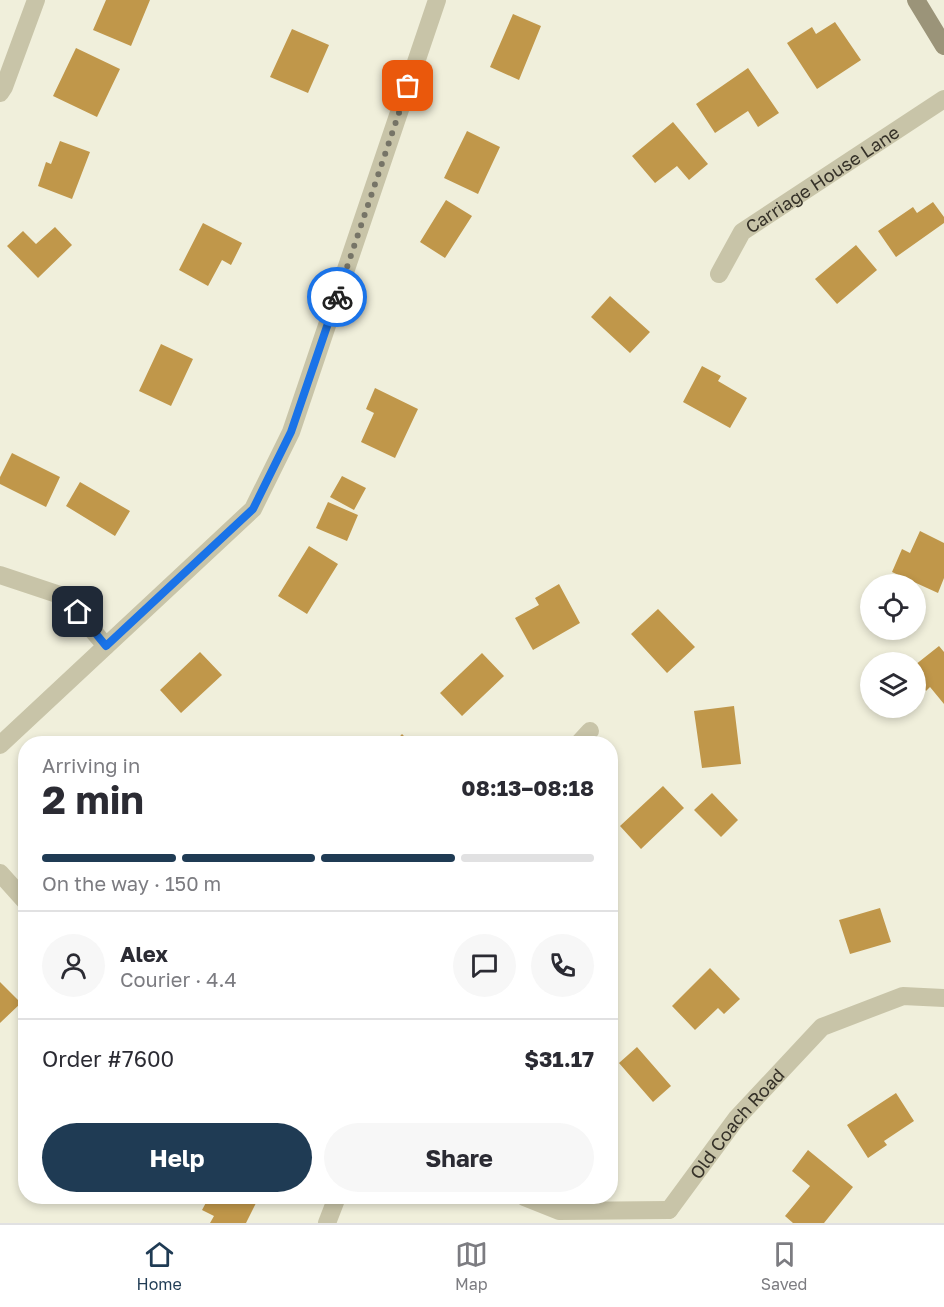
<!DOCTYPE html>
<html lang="en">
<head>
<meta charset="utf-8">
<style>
	:root { --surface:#fff; --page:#f7f7f7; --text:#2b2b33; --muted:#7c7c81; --line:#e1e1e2; --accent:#1f3b54 }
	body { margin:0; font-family:"Golos Text",sans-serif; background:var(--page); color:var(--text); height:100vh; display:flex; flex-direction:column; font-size:22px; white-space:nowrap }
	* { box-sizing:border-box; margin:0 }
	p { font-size:20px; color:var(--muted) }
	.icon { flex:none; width:33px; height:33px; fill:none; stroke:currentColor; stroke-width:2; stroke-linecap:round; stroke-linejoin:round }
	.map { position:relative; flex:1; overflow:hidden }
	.sheet { position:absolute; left:18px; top:736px; width:600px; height:468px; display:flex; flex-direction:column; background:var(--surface); border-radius:24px; box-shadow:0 3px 9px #0003 }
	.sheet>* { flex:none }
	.controls { position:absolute; left:860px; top:574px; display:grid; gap:12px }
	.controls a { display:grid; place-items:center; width:66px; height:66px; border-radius:50%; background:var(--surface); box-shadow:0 3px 9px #0003; font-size:30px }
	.pin { position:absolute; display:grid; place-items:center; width:51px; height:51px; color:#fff; margin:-26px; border-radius:12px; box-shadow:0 3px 9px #0006 }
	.courier { position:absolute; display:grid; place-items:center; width:60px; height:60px; margin:-30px; border:4px solid #1a73e8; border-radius:50%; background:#fff; color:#222; box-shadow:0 2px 8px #0007 }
	.head em { font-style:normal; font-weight:700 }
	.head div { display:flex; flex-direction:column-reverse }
	.head { display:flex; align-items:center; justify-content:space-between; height:102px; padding:0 24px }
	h1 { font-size:39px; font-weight:700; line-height:45px }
	.bar { display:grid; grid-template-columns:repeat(4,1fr); gap:9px 6px; align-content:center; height:72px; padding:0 24px }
	.bar i { height:8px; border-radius:4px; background:var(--line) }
	.bar .current { background:var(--accent) }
	.bar p { grid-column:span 4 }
	.line { display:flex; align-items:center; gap:15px; padding:0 24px; border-top:2px solid var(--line) }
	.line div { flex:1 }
	.round { display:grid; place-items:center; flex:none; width:63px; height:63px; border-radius:32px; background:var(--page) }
	.button { display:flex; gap:12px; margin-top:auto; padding:12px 24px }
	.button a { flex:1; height:69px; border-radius:36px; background:var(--accent); color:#fff; font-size:24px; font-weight:700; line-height:69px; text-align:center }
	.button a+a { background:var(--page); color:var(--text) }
	.menu { display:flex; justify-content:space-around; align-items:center; height:84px; border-top:2px solid var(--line); background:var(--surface); font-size:16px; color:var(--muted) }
	.menu a { display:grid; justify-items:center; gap:3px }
	.menu .current { color:var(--accent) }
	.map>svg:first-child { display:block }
</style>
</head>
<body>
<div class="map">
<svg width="944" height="1223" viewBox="0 0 944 1223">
	<rect width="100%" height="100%" fill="#f0efdb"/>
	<path fill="#c0974a" d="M106,0H150L131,46L93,30Z
		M513,14L541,26L519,80L490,67Z
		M835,22L861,60L817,89L787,43L812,27L816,34Z
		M292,29L329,45L308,93L270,77Z
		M76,48L120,69L97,117L53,96Z
		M748,68L779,113L758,127L748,111L715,133L696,104Z
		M673,122L708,164L689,180L677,166L655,183L632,156Z
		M467,131L500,147L478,194L444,178Z
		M60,141L90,152L72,199L38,186L46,162L51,164Z
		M446,200L472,216L445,258L420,242Z
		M933,202L944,217V223L896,257L878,231L913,207L917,213Z
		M203,223L242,243L231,265L222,260L208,286L179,270Z
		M55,227L72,245L38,278L7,246L23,231L36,244Z
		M856,245L877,270L837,304L815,279Z
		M610,296L650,332L630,353L591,317Z
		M161,344L193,359L171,406L139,391Z
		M702,366L721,376L718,381L747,398L730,428L683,402Z
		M375,388L418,409L395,458L361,442L374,413L366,409Z
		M12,453L60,477L46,507L0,484V477Z
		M342,476L366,488L354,510L330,497Z
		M80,482L130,511L115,536L66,506Z
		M328,502L358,515L347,541L316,528Z
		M920,531L944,543V578L938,593L892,572L902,549L910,553Z
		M309,546L338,564L307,614L278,596Z
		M559,584L580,623L533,650L515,618L539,605L535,598Z
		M658,609L695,647L667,673L631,634Z
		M939,646L944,652V704L930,687L926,691L915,677V665Z
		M200,652L222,675L181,713L160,690Z
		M482,653L504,676L462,716L440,693Z
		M734,706L741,764L702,768L694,711Z
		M402,734L412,744H393Z
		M663,786L684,808L641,849L620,826Z
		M712,793L738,820L721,837L694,810Z
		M880,908L891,942L850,954L839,920Z
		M710,968L740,999L724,1014L718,1008L695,1030L672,1006Z
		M0,982L21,1003L0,1023Z
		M637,1047L671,1086L653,1102L619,1063Z
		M896,1093L914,1121L884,1141L887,1145L868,1158L847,1125Z
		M808,1150L853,1187L824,1223H793L785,1216L810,1186L792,1171Z
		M209,1197L222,1198L259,1197L246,1223H210L214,1216L202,1210Z"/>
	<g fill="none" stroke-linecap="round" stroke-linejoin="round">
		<g stroke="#c8c4a8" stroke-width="18">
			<path d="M0,93L4,87L36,0"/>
			<path id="s1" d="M719,274L742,232L944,99"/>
			<path d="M0,575L63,596L106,646"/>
			<path d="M578,744L590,731"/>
			<path d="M0,745L253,509L291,432L437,0"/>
			<path d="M0,873L26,902"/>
			<path d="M524,1197L559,1211L669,1210"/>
			<path id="s2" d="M669,1210L736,1119L822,1027L903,996L944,998"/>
			<path d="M327,1223L337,1197"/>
		</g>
		<path stroke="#9b9479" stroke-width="18" d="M916,0L944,46"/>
	</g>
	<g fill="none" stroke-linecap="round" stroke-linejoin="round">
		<path stroke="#767467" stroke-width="6" stroke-dasharray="0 10.8" d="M337,297L408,86"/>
		<path stroke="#1a73e8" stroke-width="8" d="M78,612L106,646L253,509L291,432L337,297"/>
	</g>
	<g text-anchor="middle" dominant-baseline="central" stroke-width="6" stroke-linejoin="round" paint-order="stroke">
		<g font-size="18" fill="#353128" stroke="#f8f8e7">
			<text stroke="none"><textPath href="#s1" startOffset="144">Carriage House Lane</textPath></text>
			<text stroke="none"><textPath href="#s2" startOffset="110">Old Coach Road</textPath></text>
		</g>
	</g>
</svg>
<div class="controls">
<a><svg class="icon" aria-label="locate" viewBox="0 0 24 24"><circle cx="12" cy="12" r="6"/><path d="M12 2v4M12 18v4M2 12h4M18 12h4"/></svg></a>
<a><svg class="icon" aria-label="layers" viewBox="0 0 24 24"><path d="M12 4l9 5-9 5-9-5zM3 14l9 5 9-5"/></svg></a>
</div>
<div class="pin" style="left:408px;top:86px;background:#ea580c"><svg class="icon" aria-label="bag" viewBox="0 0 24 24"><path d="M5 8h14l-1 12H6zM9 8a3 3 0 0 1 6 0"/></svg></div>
<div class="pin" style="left:78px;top:612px;background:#1f2937"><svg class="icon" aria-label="home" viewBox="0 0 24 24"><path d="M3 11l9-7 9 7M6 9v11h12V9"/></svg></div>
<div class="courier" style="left:337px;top:297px"><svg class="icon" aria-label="bike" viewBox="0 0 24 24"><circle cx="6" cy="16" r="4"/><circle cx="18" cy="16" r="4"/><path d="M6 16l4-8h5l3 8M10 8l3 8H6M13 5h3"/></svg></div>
<section class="sheet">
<div class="head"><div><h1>2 min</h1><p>Arriving in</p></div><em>08:13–08:18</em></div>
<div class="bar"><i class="current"></i><i class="current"></i><i class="current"></i><i></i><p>On the way · 150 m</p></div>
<div class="line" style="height:108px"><a class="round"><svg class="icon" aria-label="person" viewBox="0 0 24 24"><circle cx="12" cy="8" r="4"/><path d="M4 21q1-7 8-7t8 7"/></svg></a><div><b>Alex</b><p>Courier · 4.4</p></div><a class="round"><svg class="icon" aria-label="chat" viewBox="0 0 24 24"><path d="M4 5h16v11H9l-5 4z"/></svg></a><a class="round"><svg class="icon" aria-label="phone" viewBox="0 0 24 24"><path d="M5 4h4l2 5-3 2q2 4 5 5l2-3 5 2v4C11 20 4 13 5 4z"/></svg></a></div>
<div class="line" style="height:78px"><div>Order #7600</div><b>$31.17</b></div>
<div class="button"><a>Help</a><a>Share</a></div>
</section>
</div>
<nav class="menu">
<a class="current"><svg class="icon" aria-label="home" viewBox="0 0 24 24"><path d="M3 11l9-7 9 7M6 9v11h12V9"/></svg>Home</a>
<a><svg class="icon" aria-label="map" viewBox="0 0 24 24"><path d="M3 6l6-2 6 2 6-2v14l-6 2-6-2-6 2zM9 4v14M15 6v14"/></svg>Map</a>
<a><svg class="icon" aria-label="saved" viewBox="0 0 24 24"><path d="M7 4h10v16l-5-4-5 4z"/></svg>Saved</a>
</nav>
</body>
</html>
